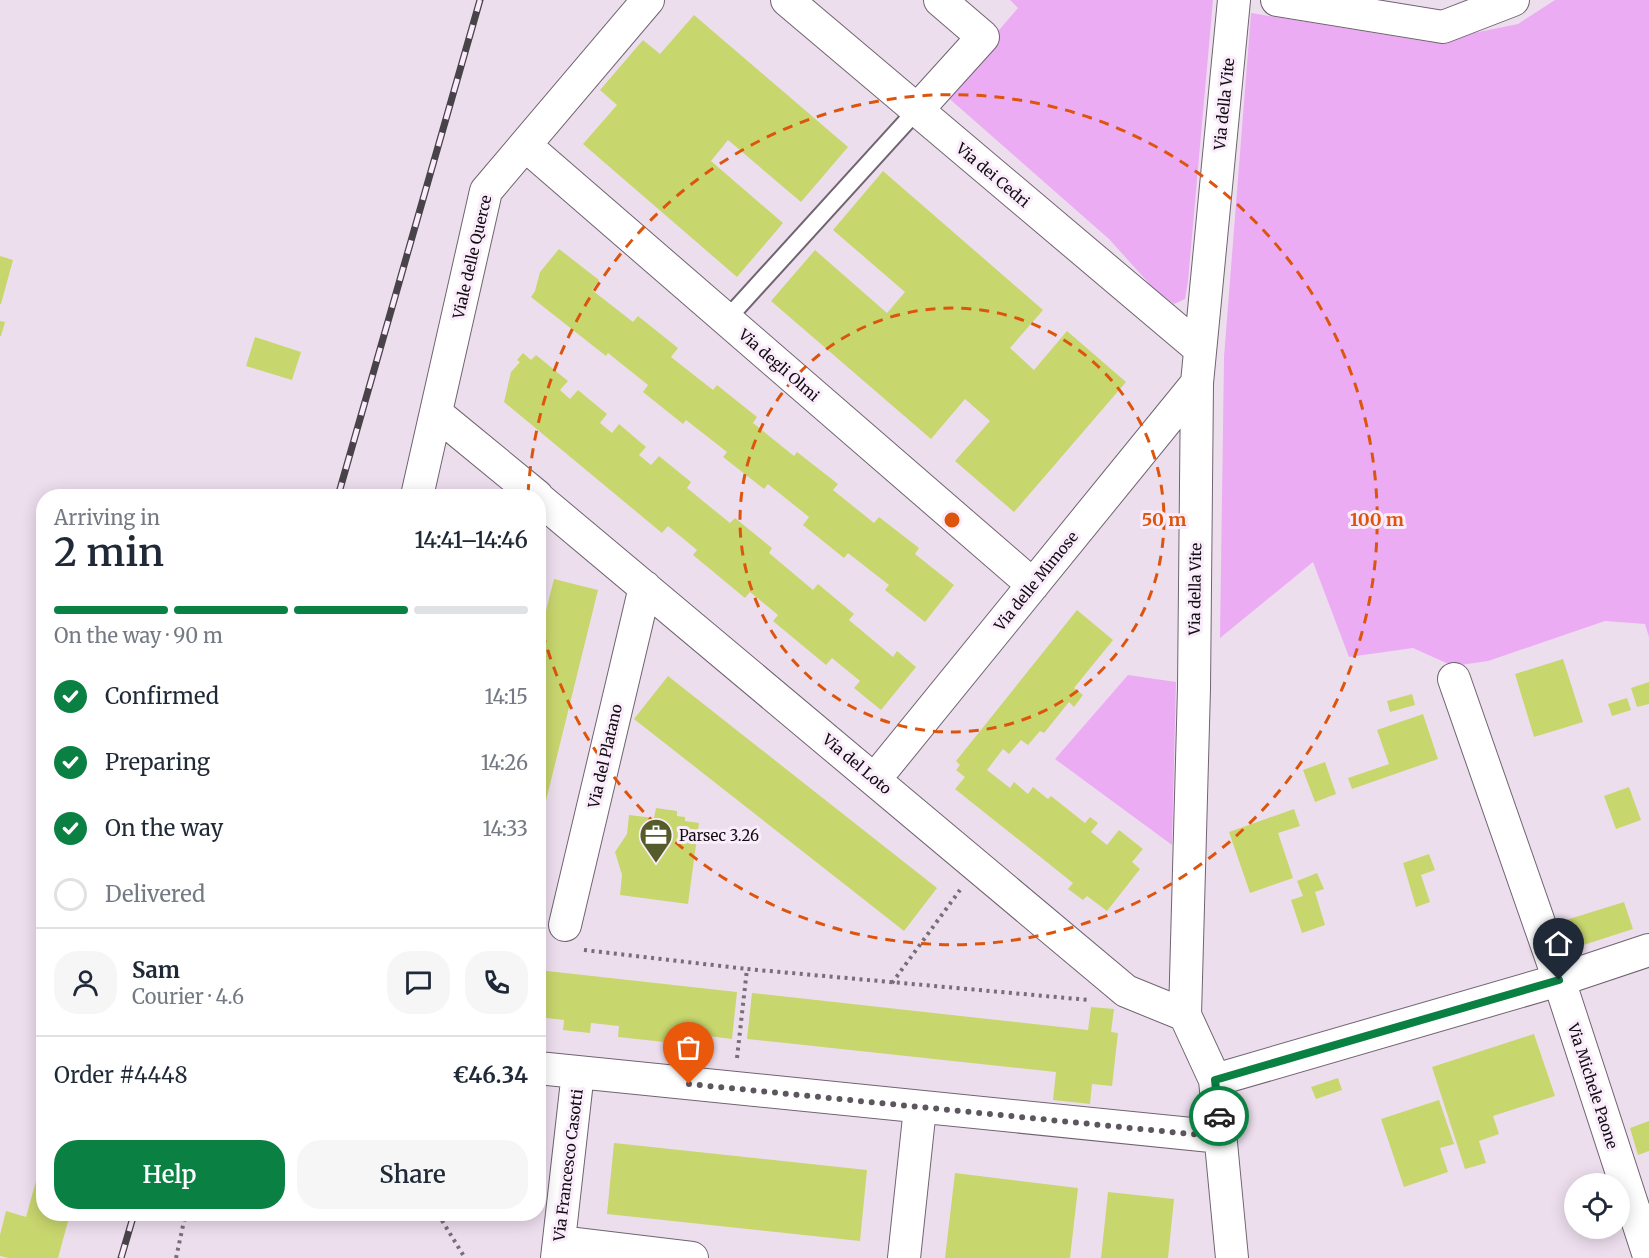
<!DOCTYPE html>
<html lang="en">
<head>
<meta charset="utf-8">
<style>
	:root { --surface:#fff; --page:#f6f6f7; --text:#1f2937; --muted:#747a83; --line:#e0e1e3; --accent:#0b8043 }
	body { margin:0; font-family:Merriweather,serif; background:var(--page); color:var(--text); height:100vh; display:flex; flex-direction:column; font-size:22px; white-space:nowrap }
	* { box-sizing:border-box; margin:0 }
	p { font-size:20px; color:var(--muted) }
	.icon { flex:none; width:33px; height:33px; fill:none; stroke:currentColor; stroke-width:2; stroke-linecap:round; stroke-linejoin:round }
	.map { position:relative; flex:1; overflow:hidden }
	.drawer { position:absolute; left:36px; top:489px; width:510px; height:732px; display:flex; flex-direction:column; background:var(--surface); border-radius:24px; box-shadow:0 3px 15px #0003 }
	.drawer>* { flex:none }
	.buttons { position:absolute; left:1564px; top:1173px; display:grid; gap:12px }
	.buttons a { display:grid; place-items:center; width:66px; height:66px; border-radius:50%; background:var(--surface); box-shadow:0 3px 15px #0003; font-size:30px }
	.pin { position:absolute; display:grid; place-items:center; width:51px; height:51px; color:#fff; margin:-62px -26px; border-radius:50% 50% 50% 0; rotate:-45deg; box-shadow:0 0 6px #0007 }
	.pin .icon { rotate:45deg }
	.courier { position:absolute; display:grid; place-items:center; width:60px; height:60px; margin:-30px; border:4px solid #0b8043; border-radius:50%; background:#fff; color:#222; box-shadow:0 2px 8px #0007 }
	.head em { font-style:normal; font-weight:600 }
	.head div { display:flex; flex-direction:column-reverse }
	.head { display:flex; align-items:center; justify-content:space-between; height:102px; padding:0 18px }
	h1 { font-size:39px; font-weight:600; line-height:45px }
	.bar { display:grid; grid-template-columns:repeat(4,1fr); gap:9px 6px; align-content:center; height:72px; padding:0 18px }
	.bar i { height:8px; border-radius:4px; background:var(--line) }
	.bar .current { background:var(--accent) }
	.bar p { grid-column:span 4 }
	.line { display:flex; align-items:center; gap:15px; padding:0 18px; border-top:2px solid var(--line) }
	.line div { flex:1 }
	.round { display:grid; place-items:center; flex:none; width:63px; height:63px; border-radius:24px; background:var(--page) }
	ol { padding:0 18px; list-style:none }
	li { display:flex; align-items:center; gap:18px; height:66px }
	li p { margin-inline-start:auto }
	li .icon { padding:6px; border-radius:50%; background:var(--accent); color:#fff; stroke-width:4 }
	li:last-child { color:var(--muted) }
	li i { width:33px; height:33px; border:3px solid var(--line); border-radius:50% }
	.action { display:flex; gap:12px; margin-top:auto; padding:12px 18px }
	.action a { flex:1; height:69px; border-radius:24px; background:var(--accent); color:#fff; font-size:24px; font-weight:600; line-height:69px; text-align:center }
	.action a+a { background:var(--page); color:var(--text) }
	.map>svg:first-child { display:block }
</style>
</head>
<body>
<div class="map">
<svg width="1649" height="1258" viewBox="0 0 1649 1258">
	<rect width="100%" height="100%" fill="#eddeee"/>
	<path fill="#ecacf4" d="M1010,0H1213L1188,281L1185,299L1174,304L1155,290L1109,239L944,94L1018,8Z
		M1555,0H1649V637L1645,624L1605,621L1488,661L1453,666L1413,648L1349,657L1313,562L1220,638L1224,357L1251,13L1429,42L1518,24Z
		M1128,675L1176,682L1172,845L1055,759Z"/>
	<path fill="#c8d66e" d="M694,15L848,147L801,202L728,140L711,161L783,223L737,277L583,144L617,105L600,90L643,40L660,54Z
		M883,171L1043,310L1010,348L1034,370L1067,331L1126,382L1014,512L955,461L990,421L965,399L931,439L771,301L815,250L887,313L905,292L833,230Z
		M559,249L599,280L592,290L633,322L638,316L678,348L671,357L713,390L717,385L757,417L753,423L794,456L797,452L838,484L833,490L874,523L879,517L919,548L915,554L954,585L925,622L885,590L889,585L848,553L844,558L803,525L809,517L768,484L764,489L723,457L727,452L686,420L683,424L643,392L648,385L608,353L606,356L531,297L535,291L540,272Z
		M0,256L13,260L1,304H0Z
		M0,321L5,322L1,336H0Z
		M255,337L301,352L292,380L246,366Z
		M523,353L531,360L536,355L568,381L560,390L570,399L578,390L607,414L600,423L612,433L619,424L646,447L639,455L651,465L659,456L691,482L687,488L730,523L735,518L772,548L769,553L813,590L818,584L854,614L849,620L893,657L897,651L916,667L881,710L854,688L860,681L832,658L826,665L773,621L778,615L750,592L745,598L693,555L697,550L668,526L662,533L504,402L511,372L520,362L517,360Z
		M554,579L598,590L539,829L538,642Z
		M1077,610L1113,640L1074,688L1083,695L1074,707L1069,702L1044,733L1040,731L1028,745L1021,740L1009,754L1003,749L987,770L1010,788L1014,782L1028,794L1033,787L1048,799L1051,796L1085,823L1090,817L1098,823L1091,832L1107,845L1119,830L1143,849L1132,862L1140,869L1107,911L1087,896L1083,900L1068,889L1073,883L955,789L965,777L956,770L960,765L956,761Z
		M1563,659L1583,722L1534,737L1515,674Z
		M668,676L937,888L904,931L634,719Z
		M1649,682V704L1637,707L1631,688Z
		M1412,694L1415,705L1390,712L1387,701Z
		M1627,698L1631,710L1612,716L1608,704Z
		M1423,714L1438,759L1352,789L1348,778L1389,764L1377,730Z
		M1325,762L1336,794L1315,802L1303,770Z
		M1629,787L1641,820L1616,829L1604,796Z
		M656,808L677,811V816L685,817V821L699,823L688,904L620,895L622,875L615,852L627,834L629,815L654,818Z
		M1294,809L1300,826L1278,833L1293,878L1250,893L1229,832Z
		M1429,854L1435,870L1421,875L1430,902L1416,907L1403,863Z
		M1317,873L1324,889L1315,892L1325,925L1302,933L1291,900L1303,896L1297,881Z
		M1624,902L1633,929L1574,948L1566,920Z
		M538,970L737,992L732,1039L676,1032L674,1043L618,1037L619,1026L591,1023L590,1033L563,1030L564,1020L538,1017Z
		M752,993L1088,1030L1091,1007L1114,1009L1111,1032L1118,1033L1112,1086L1092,1084L1090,1104L1053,1100L1056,1072L747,1039Z
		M1534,1034L1555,1096L1493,1116L1499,1134L1479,1141L1486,1163L1465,1169L1432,1067Z
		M1338,1078L1342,1090L1316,1099L1311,1087Z
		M1439,1100L1454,1144L1440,1148L1448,1172L1404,1187L1381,1119Z
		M1649,1121V1151L1638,1155L1630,1128Z
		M614,1143L867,1170L860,1241L607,1214Z
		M41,1163L44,1164V1214H70L58,1258H9L0,1256V1235L6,1211L26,1217Z
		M955,1173L1078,1188L1070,1258H945Z
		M1108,1192L1174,1199L1168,1258H1101Z"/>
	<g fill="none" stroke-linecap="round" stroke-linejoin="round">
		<g stroke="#706471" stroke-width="20">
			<path id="service" d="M726,320L917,110"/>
		</g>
		<g stroke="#706471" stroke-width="34">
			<path id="minor" d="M787,0L1200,349
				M1277,0L1443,27L1513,0
				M917,110L983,37L940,0
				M525,145L1033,585
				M436,413L537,496
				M417,496L486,191L648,0
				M538,498L1126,991L1185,1015
				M1454,679L1559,980L1649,1256
				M875,779L1197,383
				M565,925L645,587
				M538,1068L1221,1137
				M1215,1080L1559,980L1649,950
				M559,1242L692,1258
				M557,1258L578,1072
				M904,1258L920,1108
				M1232,1258L1215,1080L1185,1015L1194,688L1197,383L1234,0"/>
		</g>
		<path stroke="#776e78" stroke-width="4" stroke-dasharray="3 4.5" stroke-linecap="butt" d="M584,950L747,969
			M892,983L960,890
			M737,1058L747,969L1089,1000
			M438,1214L465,1258
			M176,1258L184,1221L188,1214"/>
		<use href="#service" stroke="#fff" stroke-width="16"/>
		<use href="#minor" stroke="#fff" stroke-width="32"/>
		<g stroke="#484249" stroke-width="7">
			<path id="rail" d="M338,496L480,0
				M121,1258L134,1214"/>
		</g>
		<use href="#rail" stroke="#faecfb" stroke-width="4.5" stroke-dasharray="14" stroke-linecap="butt"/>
	</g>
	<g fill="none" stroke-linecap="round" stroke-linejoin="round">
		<path stroke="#5d565e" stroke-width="6" stroke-dasharray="0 10.8" d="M689,1084L1221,1137L1219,1116"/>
		<path stroke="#0b8043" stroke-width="8" d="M1219,1116L1215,1080L1559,980"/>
	</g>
	<g fill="none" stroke="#dd550c" stroke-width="3" stroke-dasharray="10 8">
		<circle cx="952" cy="520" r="212"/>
		<path d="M528 494A425 425 0 1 1 539 619"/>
	</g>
	<defs>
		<g id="office-pin" transform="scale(1.725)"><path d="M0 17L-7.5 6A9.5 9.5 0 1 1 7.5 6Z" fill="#555b29" stroke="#faecfb"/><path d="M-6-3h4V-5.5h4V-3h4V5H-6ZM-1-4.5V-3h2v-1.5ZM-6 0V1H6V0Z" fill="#fff"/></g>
	</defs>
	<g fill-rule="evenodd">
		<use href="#office-pin" x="656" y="835"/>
	</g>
	<g text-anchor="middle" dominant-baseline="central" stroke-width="6" stroke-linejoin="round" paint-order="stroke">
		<g font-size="15" fill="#100c11" stroke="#faecfb">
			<text transform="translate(1224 104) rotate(-84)">Via della Vite</text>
			<text transform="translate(993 175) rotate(40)">Via dei Cedri</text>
			<text transform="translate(472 257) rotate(-77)">Viale delle Querce</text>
			<text transform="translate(779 365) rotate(41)">Via degli Olmi</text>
			<text transform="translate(1036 581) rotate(-51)">Via delle Mimose</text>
			<text transform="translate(1195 589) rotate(-89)">Via della Vite</text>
			<text transform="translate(605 756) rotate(-77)">Via del Platano</text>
			<text transform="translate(857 764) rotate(40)">Via del Loto</text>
			<text transform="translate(1593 1086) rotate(72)">Via Michele Paone</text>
			<text transform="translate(568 1165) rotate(-83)">Via Francesco Casotti</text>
		</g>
		<g font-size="15" fill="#100c11" stroke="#faecfb" text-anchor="start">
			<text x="679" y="835">Parsec 3.26</text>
		</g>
	</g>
	<circle cx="952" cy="520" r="9" fill="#dd550c" stroke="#faecfb" stroke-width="3"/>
	<g font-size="18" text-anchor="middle" font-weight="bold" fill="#dd550c" stroke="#faecfb" stroke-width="6" stroke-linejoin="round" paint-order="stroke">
		<text x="1164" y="526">50 m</text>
		<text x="1377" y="526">100 m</text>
	</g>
</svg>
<div class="buttons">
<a><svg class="icon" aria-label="locate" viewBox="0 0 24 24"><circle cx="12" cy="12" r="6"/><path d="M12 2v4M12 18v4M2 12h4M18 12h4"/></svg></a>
</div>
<div class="pin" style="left:689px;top:1084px;background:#ea580c"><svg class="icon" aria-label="bag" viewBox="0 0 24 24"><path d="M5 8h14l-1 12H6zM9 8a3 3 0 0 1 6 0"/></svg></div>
<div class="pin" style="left:1559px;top:980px;background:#1f2937"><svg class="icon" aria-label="home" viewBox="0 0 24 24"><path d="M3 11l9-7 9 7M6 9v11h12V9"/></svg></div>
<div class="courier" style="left:1219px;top:1116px"><svg class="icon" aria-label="car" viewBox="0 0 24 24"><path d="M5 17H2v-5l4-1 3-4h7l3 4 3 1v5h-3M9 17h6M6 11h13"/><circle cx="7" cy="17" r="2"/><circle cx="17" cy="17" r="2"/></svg></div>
<section class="drawer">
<div class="head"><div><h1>2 min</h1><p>Arriving in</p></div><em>14:41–14:46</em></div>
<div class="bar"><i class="current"></i><i class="current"></i><i class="current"></i><i></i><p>On the way · 90 m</p></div>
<ol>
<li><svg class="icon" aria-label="check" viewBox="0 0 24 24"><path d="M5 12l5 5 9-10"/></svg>Confirmed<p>14:15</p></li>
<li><svg class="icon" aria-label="check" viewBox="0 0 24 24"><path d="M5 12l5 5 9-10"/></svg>Preparing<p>14:26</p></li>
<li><svg class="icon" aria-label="check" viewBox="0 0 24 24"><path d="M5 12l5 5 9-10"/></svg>On the way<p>14:33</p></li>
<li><i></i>Delivered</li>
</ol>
<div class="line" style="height:108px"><a class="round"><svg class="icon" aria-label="person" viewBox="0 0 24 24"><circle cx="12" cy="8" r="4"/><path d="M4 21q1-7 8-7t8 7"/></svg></a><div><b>Sam</b><p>Courier · 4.6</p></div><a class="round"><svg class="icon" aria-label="chat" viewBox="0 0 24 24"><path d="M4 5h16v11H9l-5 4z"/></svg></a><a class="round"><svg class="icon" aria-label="phone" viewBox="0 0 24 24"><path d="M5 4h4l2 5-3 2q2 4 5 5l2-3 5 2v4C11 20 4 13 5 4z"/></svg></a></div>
<div class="line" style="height:78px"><div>Order #4448</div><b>€46.34</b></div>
<div class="action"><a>Help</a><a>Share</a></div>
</section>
</div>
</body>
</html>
